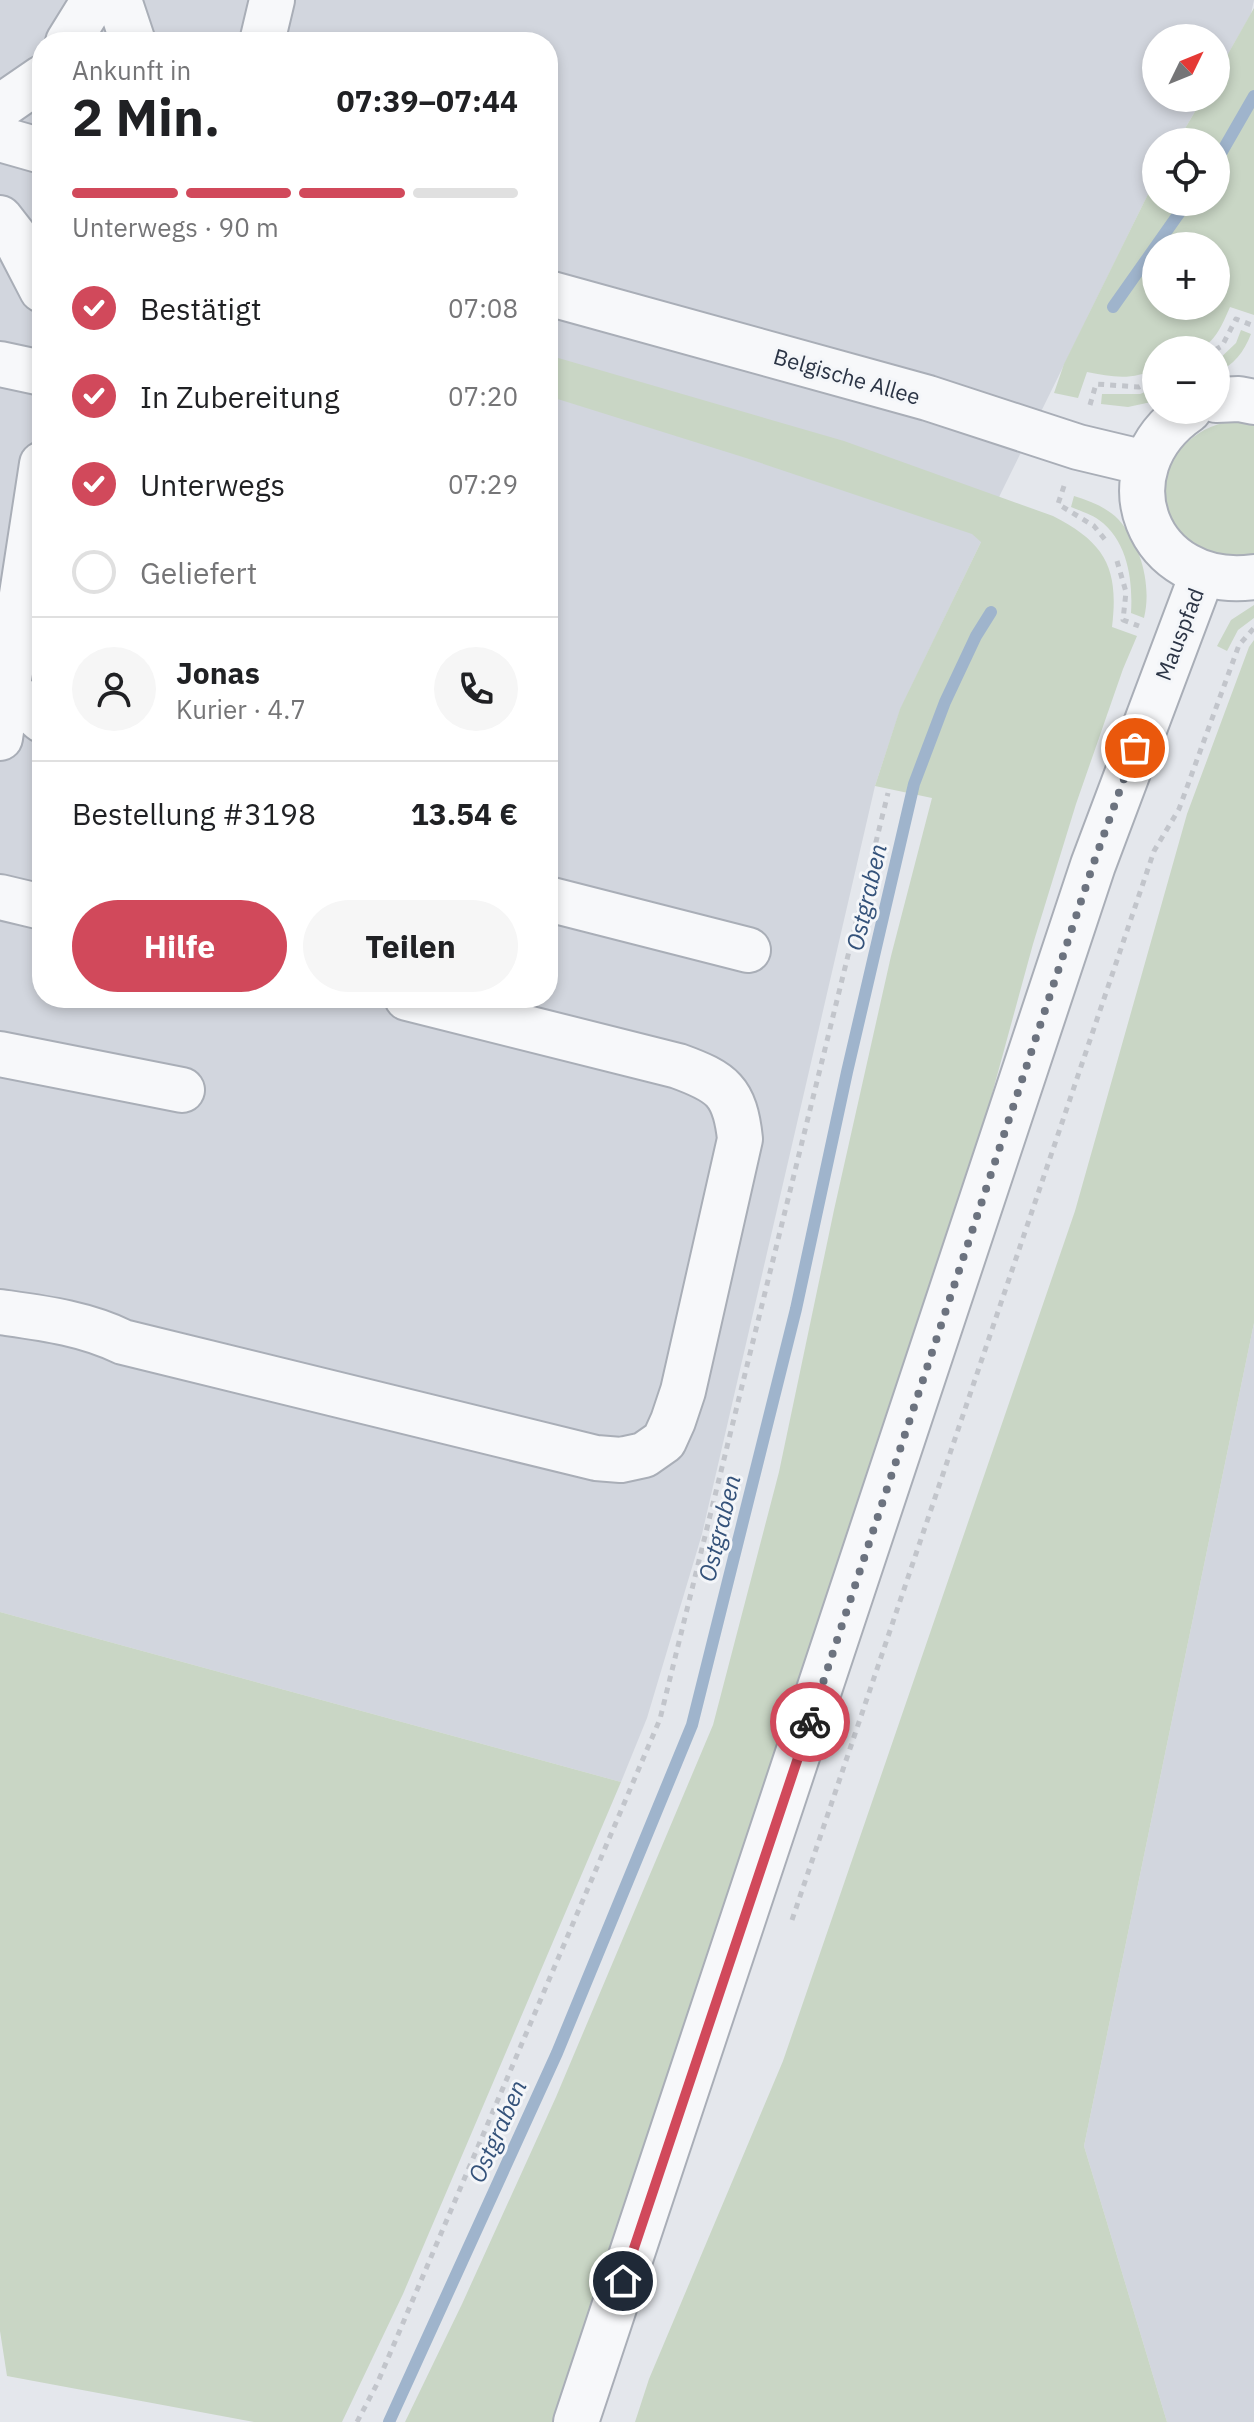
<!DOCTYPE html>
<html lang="de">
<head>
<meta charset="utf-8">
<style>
	:root { --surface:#fff; --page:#f6f6f6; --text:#202124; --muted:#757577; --line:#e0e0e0; --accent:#d1495b }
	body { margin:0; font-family:"IBM Plex Sans",sans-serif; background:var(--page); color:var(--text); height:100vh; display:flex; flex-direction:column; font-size:30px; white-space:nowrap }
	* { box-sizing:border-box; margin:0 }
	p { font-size:26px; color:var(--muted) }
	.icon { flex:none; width:44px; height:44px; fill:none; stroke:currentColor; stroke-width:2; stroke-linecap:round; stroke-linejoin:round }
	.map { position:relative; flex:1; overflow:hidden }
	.side { position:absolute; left:32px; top:32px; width:526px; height:976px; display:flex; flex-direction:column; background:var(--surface); border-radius:32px; box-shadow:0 4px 12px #0003 }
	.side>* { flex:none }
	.needle { width:52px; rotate:47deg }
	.buttons { position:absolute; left:1142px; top:24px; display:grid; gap:16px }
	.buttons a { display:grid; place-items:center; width:88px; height:88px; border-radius:50%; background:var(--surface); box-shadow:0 4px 12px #0003; font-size:40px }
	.pin { position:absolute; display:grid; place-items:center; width:68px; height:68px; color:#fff; margin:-34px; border:4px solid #fff; border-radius:50%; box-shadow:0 2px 8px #0007 }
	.courier { position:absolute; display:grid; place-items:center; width:80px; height:80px; margin:-40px; border:6px solid #d1495b; border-radius:50%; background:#fff; color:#222; box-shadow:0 2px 10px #0007 }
	.overview em { font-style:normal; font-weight:800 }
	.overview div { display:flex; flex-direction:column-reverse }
	.overview { display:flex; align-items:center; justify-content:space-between; height:136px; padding:0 40px }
	h1 { font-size:52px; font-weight:800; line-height:60px }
	.bar { display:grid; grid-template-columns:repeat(4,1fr); gap:12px 8px; align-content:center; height:96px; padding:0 40px }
	.bar i { height:10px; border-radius:6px; background:var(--line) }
	.bar .selected { background:var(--accent) }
	.bar p { grid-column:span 4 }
	.line { display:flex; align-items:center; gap:20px; padding:0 40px; border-top:2px solid var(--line) }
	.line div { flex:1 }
	.round { display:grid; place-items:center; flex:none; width:84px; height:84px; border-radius:42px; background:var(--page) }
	ol { padding:0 40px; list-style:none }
	li { display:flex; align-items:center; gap:24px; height:88px }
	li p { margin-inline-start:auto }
	li .icon { padding:8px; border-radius:50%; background:var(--accent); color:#fff; stroke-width:4 }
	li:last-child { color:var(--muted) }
	li i { width:44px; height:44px; border:4px solid var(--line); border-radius:50% }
	.primary-button { display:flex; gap:16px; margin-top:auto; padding:16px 40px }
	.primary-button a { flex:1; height:92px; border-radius:48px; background:var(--accent); color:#fff; font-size:32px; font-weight:800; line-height:92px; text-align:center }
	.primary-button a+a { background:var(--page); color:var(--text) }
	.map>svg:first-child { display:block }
</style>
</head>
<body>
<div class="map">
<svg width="1254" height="2422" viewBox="0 0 1254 2422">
	<rect width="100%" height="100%" fill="#e4e7ec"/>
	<path fill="#d2d6de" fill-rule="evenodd" d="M0,0H1254L1251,14L1216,75V38H1156V98H1203L1177,142H1156V178L1000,495L981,542L900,710L875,786L702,1534L647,1718L621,1782L0,1612ZM42,42H548V998H42Z
		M1254,1323V2422H1167L1084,2146Z"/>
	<path fill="#c9d6c5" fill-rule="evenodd" d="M1254,8V315L1230,307C1210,354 1204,350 1156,350V368C1133,381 1112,377 1087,372L1078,398L1054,393L1064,364L1156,178V202H1216V142H1177L1203,98H1216V75ZM1156,246H1216V306H1156Z
		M1241,330L1251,334C1244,352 1234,365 1216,373V362L1236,343Z
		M548,355L844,441L1053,516C1106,543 1119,569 1112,627L1137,636L1123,669L1076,804L1033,944L968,1182L777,1747L554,2422H405L462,2304L556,2097L713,1725L779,1472L834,1210L891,956L932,798L875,786L900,709L981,542L972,534L746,458L548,396Z
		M1156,388V401L1128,407L1101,404L1102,394H1140Z
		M1232,421L1254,425V557C1240,556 1218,559 1205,553C1200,551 1195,546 1190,542C1137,503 1170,430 1232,421Z
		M1074,496C1090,501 1106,507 1118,519C1141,544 1152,586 1144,618L1131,613C1133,581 1128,541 1099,520C1091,514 1080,511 1071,507Z
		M1254,605V618L1238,630L1227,651L1217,646L1231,620Z
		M1254,640V1323L1084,2146L1167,2422H635L649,2379L783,2061L1075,1211L1187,814L1249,647Z
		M0,1612L621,1782L403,2294L342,2422H254L7,2376L0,2331Z"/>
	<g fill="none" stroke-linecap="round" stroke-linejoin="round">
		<path stroke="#9fb4cc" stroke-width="12" d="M1216,162L1254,96
			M1156,246L1187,202
			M1113,307L1156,246
			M389,2422L557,2053L692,1725L796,1309L847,1072L914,784L945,702L976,636L991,612"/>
		<g stroke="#a9aeb7" stroke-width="48">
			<path id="minor" d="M119,0L133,42
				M68,42L94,0
				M262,42L272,0
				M0,107L42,78
				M0,139L42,151
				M0,218L14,236L42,290
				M548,293L928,398L1078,447L1145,463
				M0,364L42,373
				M1216,400L1239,399L1254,402
				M1189,410C1100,471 1147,591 1254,577
				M7,689L42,720
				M0,738L42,464
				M0,897L42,907
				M548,899L748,950
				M0,1054L182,1090
				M0,1312C42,1318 84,1323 123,1342L596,1458L621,1460L644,1455L664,1441L673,1421L683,1391L740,1139C735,1091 722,1082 678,1066L407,998
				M576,2422L1093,865L1202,575"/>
		</g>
		<path stroke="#c2c5cb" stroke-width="5" stroke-dasharray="6 6" stroke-linecap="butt" d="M1215,350L1222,346L1236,319L1254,326
			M1090,405L1096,384L1139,387L1155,379
			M1064,486L1058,504L1094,526L1107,542
			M1117,561L1126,592L1123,620L1139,626
			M792,1920L1154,851L1179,809L1239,645L1254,628
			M357,2422L377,2384L660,1719L888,793"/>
		<use href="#minor" stroke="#f7f8fa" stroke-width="44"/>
	</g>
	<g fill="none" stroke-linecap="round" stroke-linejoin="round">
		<path stroke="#6c737f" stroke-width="8" stroke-dasharray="0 14.4" d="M810,1722L1093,865L1135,748"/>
		<path stroke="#d1495b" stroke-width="10" d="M623,2281L810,1722"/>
	</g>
	<g text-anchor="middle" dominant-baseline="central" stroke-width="6" stroke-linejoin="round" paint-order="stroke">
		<g font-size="22" fill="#2b3445" stroke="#f4f6f9">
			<text transform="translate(847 376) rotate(16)">Belgische Allee</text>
			<text transform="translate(1179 634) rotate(-69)">Mauspfad</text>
		</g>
		<g font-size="24" font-style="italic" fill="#34527a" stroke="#f4f6f9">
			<text transform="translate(866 897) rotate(-77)">Ostgraben</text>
			<text transform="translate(719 1528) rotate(-76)">Ostgraben</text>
			<text transform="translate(497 2131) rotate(-66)">Ostgraben</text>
		</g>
	</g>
</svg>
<div class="buttons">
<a><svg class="needle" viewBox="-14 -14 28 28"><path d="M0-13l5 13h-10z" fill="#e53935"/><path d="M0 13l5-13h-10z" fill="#757577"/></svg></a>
<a><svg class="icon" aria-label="locate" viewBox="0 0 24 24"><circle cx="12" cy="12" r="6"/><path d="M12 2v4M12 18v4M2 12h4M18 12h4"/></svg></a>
<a>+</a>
<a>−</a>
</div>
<div class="pin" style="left:1135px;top:748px;background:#ea580c"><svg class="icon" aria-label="bag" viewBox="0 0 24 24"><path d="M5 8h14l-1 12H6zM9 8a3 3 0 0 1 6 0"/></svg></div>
<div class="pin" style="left:623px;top:2281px;background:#1f2937"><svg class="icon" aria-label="home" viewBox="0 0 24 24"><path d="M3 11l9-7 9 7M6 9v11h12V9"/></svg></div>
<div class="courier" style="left:810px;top:1722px"><svg class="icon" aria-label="bike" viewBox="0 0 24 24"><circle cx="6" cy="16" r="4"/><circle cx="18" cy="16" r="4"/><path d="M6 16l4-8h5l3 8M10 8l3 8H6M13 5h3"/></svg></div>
<section class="side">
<div class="overview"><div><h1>2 Min.</h1><p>Ankunft in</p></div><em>07:39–07:44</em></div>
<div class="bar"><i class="selected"></i><i class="selected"></i><i class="selected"></i><i></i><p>Unterwegs · 90 m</p></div>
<ol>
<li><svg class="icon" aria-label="check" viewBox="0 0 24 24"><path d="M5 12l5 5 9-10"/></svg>Bestätigt<p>07:08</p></li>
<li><svg class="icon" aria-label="check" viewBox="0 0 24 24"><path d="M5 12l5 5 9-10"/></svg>In Zubereitung<p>07:20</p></li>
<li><svg class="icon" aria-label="check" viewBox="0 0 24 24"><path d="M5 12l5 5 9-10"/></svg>Unterwegs<p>07:29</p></li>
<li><i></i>Geliefert</li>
</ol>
<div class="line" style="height:144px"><a class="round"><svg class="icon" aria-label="person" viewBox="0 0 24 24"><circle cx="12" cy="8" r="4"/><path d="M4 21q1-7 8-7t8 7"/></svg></a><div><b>Jonas</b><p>Kurier · 4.7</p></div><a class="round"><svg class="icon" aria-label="phone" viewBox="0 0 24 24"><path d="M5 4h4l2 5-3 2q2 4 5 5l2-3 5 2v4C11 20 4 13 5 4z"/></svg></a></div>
<div class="line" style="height:104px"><div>Bestellung #3198</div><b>13.54 €</b></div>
<div class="primary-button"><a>Hilfe</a><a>Teilen</a></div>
</section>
</div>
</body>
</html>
